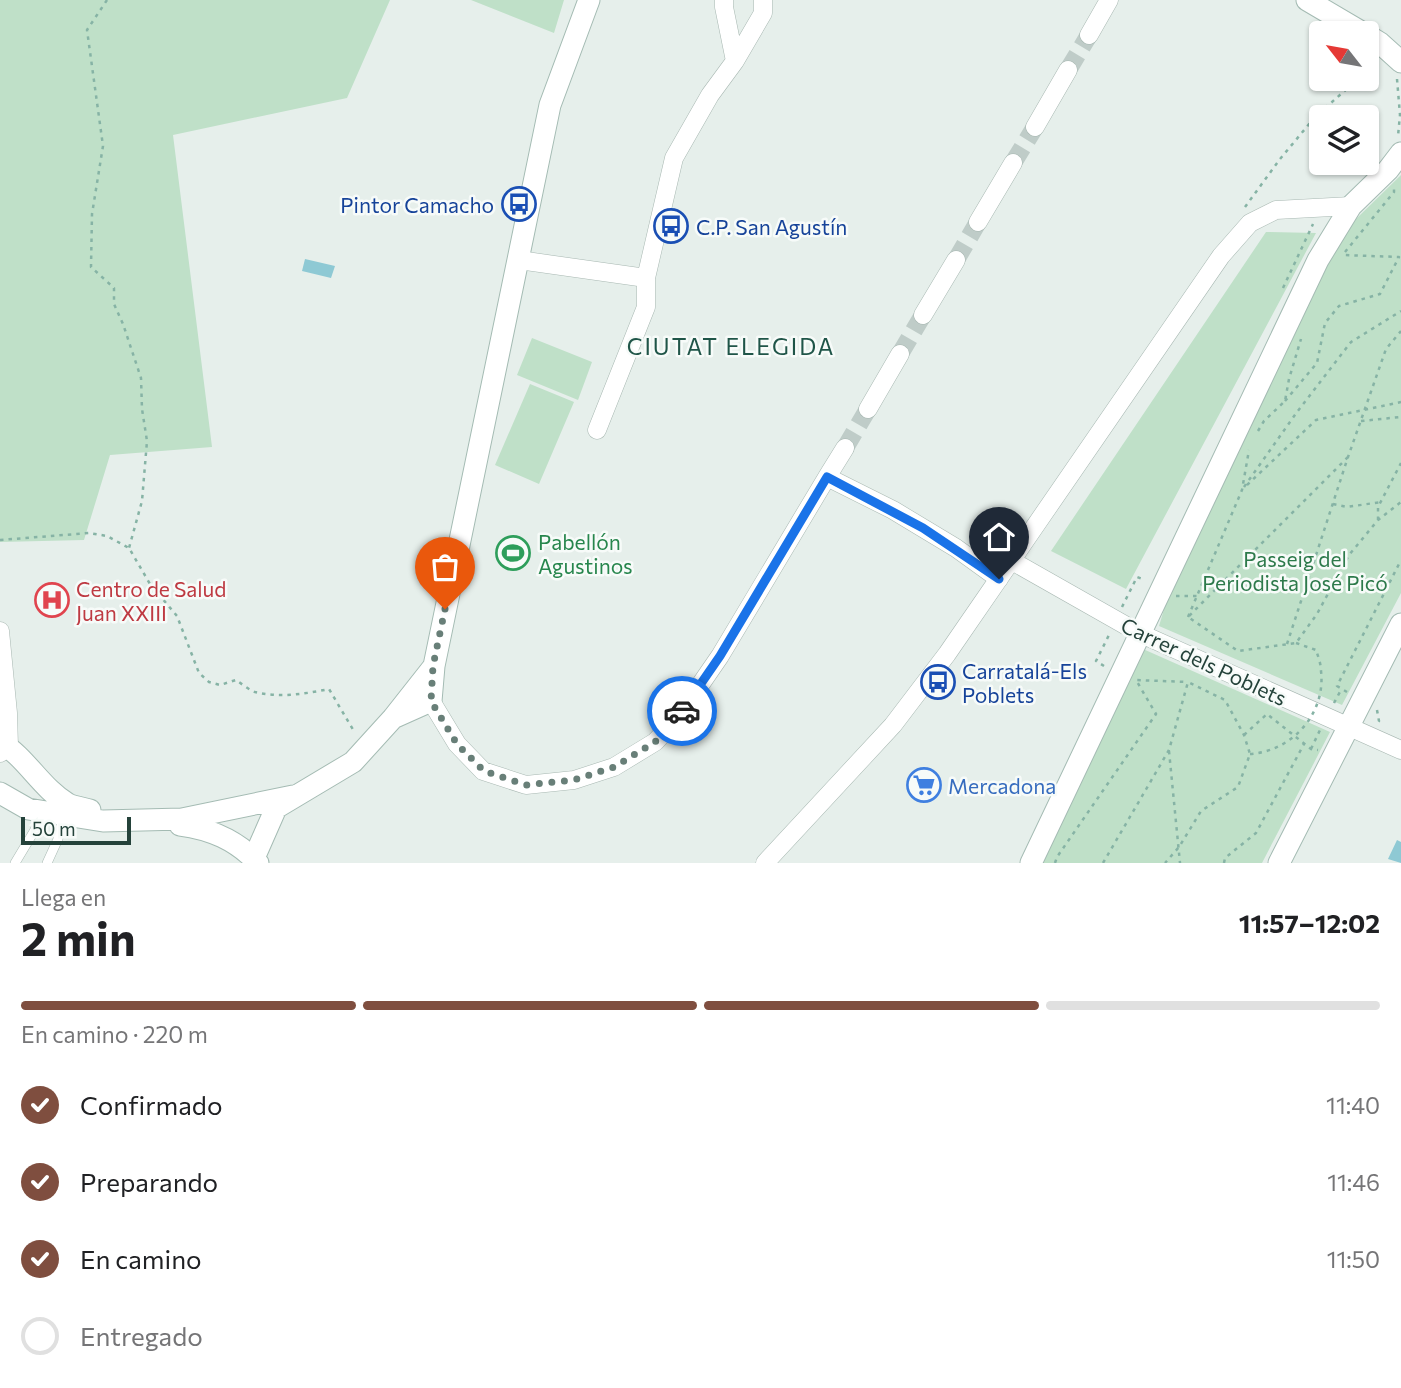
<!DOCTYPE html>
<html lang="es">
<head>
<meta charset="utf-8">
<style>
	:root { --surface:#fff; --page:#f2f2f2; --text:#202124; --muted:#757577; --line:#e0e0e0; --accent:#7f4e3f }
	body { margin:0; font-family:Commissioner,sans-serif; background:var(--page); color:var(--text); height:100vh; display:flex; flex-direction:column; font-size:26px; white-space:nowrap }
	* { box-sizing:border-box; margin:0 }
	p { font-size:23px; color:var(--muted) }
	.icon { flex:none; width:38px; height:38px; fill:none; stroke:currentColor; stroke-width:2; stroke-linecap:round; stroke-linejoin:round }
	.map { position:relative; height:863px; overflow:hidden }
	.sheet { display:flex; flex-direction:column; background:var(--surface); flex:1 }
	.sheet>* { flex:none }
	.needle { width:46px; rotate:301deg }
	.fabs { position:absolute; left:1309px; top:21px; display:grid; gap:14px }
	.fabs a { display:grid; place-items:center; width:70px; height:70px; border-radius:7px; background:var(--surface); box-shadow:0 2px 5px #0004; font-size:35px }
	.scale { position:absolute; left:21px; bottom:18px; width:110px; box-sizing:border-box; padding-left:7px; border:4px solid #24423a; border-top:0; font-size:19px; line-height:24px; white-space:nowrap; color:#24423a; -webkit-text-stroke:5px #f7fbf9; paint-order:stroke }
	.pin { position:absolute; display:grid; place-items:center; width:60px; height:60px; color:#fff; margin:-72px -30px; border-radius:50% 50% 50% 0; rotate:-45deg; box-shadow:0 0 7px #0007 }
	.pin .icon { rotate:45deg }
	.courier { position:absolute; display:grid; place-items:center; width:70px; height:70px; margin:-35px; border:5px solid #1a73e8; border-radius:50%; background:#fff; color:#222; box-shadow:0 2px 9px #0007 }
	.headline em { font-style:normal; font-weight:700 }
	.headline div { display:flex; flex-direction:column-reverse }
	.headline { display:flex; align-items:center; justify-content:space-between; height:119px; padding:0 21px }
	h1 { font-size:46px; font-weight:700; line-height:52px }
	.bar { display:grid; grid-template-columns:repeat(4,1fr); gap:10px 7px; align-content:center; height:84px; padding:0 21px }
	.bar i { height:9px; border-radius:5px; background:var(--line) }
	.bar .active { background:var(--accent) }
	.bar p { grid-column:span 4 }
	ol { padding:0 21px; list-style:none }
	li { display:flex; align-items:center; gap:21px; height:77px }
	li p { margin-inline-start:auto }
	li .icon { padding:7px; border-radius:50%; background:var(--accent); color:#fff; stroke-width:4 }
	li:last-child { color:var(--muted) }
	li i { width:38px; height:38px; border:4px solid var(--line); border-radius:50% }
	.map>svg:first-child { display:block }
</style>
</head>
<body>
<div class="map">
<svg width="1401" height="863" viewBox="0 0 1401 863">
	<rect width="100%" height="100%" fill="#e6efeb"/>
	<path fill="#bfe0c8" d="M0,0H390L347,98L173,135L212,447L110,455L84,540L0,542Z
		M471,0H564L554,33Z
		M1401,175V593L1342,705L1159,626L1171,586L1337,242L1357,218Z
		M1266,232L1316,233L1126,589L1051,551Z
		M532,338L592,362L578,400L517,375Z
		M530,384L574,402L539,484L495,465Z
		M1143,649L1330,732L1262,863H1041Z"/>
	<path fill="#8ec9d4" d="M305,259L335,266L331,278L302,271Z
		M1397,840L1401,842V863L1388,859Z"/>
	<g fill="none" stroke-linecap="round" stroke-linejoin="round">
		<path stroke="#bfccc8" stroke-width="18" stroke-dasharray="18 9" stroke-linecap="butt" d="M1068,70L1089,35
			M1013,163L1035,127
			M956,260L978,222
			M900,354L923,315
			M845,448L868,409"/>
		<g stroke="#a8b8b2" stroke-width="10">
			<path id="lane" d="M15,863L45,813
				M47,863L58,839L63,816"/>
		</g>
		<g stroke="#a8b8b2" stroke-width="19">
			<path id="street" d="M724,0V7L735,61
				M1089,35L1109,0
				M1035,127L1068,70
				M978,222L1013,163
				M519,260L646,278
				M923,315L956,260
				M868,409L900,354
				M597,430L646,307V278L674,158L710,95L735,61L763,13V0
				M827,477L845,448
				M1012,561L1139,633L1401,750
				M0,631L8,713L9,747L0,753
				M431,701L457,744L483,771L526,785L574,780L614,767L655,742L676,720L720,656L827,477L893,510L956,548L999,579
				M765,863L893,725L947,654L1221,256L1250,223L1276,210L1351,206"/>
		</g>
		<g stroke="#a4bbb3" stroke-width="23">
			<path id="secondary" d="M1307,0L1363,33
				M1367,35L1380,43L1401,62
				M393,718L431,701L434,666L550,105L589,0
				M0,742C26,757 41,788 68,804C74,807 83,808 90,810
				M0,793L28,809L103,821L182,819L293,796
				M180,825C211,829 236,840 258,863
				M254,858L276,808L353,762L393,718L434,666
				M1031,863L1318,260L1351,206L1388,170L1401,153
				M1279,863L1401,624"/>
		</g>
		<path stroke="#86b3a5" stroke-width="2.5" stroke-dasharray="3.5 5" stroke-linecap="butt" d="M107,0L87,30L103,146L92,214L91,267L114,288V304L123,324L141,378L142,409L147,441L142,501L129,548
			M1367,68L1370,57
			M1397,79L1400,115L1398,136
			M1324,109L1333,117
			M1367,149L1374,161
			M1245,207L1280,159L1315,117L1358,79
			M1345,252L1394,192V188
			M1283,288L1313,224
			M1285,401L1317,363L1325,323L1339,306L1380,294L1399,257L1343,255
			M1361,421L1401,417
			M1258,431L1264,421L1285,401L1289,379L1301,339
			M1348,457L1188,617L1238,651L1296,643L1317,614L1349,555L1378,520L1401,502
			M1247,485L1316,420L1401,402
			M1244,487L1297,412L1351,342L1401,311
			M1333,504L1347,507L1381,502
			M1378,520V507L1401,463
			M0,540L89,533L107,536L129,548L150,584L177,616L199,673L209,682L220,685L236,680C242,684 249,690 255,692C279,698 305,694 329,689L355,733
			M1176,596H1197
			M1122,607L1137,577L1145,580
			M1188,617L1242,490L1249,450
			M1296,643L1316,650
			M1287,644L1348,457L1386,349L1401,331
			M1104,666L1096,661L1109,635
			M1347,692L1337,686L1401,560
			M1334,703L1341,690
			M1377,710L1379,721L1377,724
			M1244,735L1267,714L1311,749L1318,750
			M1311,749L1320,730
			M1169,751L1180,863
			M1055,863L1057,857L1156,714L1136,680L1188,682
			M1103,863L1169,750L1188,682L1225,700L1244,735L1250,754L1238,787L1201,811L1179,847L1165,863
			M1224,863L1225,858L1256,833L1304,744"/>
		<use href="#lane" stroke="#fff" stroke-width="9"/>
		<use href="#street" stroke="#fff" stroke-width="18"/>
		<use href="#secondary" stroke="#fff" stroke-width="21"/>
		<path stroke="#86b3a5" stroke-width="2.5" stroke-dasharray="3.5 5" stroke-linecap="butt" d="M1250,754C1292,751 1326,714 1321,671C1321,664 1318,656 1316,650"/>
	</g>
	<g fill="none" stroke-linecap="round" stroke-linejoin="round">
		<path stroke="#687f78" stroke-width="7" stroke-dasharray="0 12.6" d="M445,609L433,666L431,701L457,744L484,771L526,785L574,780L614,767L655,742L682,711"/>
		<path stroke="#1a73e8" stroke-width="9" d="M682,711L720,656L827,477L923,528L999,579"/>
	</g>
	<defs>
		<g id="bus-ring" transform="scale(1.75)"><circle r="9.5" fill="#f7fbf9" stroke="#1a4fb4" stroke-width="1.5"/><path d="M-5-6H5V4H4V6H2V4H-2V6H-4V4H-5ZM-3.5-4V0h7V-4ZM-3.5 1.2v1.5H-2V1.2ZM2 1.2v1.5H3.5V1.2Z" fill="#1a4fb4"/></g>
		<g id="stadium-ring" transform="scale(1.75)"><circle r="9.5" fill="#f7fbf9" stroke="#2e9e5b" stroke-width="1.5"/><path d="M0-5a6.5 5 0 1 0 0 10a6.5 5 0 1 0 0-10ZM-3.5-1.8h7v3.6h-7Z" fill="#2e9e5b"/></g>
		<g id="hospital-ring" transform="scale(1.75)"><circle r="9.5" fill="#f7fbf9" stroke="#e0444e" stroke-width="1.5"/><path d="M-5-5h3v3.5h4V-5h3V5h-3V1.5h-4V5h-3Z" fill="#e0444e"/></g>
		<g id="supermarket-ring" transform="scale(1.75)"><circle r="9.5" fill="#f7fbf9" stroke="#3f7fe0" stroke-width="1.5"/><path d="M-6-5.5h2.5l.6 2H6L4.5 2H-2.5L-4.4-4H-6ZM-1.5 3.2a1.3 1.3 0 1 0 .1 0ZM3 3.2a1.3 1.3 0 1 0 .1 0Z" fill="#3f7fe0"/></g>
	</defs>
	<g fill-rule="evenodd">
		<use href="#bus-ring" x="519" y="204"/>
		<use href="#bus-ring" x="671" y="226"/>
		<use href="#stadium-ring" x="513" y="553"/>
		<use href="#hospital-ring" x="52" y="600"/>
		<use href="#bus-ring" x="938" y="682"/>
		<use href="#supermarket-ring" x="924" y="785"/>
	</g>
	<g text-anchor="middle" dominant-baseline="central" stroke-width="5" stroke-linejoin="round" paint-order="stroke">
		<g font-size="21" fill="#164399" stroke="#f7fbf9" text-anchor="start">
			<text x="494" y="204" text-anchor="end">Pintor Camacho</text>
			<text x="696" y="226">C.P. San Agustín</text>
			<text x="962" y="670">Carratalá-Els<tspan x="962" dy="24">Poblets</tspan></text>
		</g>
		<g font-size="21" fill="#27864d" stroke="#f7fbf9" text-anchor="start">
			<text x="538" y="541">Pabellón<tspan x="538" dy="24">Agustinos</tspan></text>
		</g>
		<g font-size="21" fill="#2d7a4b" stroke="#f7fbf9">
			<text x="1295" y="558">Passeig del<tspan x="1295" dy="24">Periodista José Picó</tspan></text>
		</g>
		<g font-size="21" fill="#be3a42" stroke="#f7fbf9" text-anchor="start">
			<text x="76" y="588">Centro de Salud<tspan x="76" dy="24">Juan XXIII</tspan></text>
		</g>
		<g font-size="21" fill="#24423a" stroke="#f7fbf9">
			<text transform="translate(1204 661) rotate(25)">Carrer dels Poblets</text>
		</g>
		<g font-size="21" fill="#366cbe" stroke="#f7fbf9" text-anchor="start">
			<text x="948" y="785">Mercadona</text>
		</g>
		<g font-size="23" letter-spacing="2" fill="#1f5548" stroke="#f7fbf9">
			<text x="731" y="346">CIUTAT ELEGIDA</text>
		</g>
	</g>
</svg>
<div class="fabs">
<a><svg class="needle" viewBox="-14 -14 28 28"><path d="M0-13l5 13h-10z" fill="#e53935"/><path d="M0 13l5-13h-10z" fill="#757577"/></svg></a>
<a><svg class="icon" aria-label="layers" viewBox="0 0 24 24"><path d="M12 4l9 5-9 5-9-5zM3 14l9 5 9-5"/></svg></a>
</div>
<div class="scale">50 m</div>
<div class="pin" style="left:445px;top:609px;background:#ea580c"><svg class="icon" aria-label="bag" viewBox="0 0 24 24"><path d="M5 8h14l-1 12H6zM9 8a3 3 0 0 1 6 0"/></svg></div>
<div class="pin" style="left:999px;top:579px;background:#1f2937"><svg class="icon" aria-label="home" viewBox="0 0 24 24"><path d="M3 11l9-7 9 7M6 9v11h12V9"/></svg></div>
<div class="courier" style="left:682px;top:711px"><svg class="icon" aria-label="car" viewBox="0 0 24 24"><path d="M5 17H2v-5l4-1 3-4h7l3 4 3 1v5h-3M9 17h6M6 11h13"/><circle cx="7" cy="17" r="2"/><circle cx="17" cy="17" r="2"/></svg></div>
</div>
<section class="sheet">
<div class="headline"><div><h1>2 min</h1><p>Llega en</p></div><em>11:57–12:02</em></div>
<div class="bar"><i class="active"></i><i class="active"></i><i class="active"></i><i></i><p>En camino · 220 m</p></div>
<ol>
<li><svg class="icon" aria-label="check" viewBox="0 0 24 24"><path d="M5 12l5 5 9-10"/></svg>Confirmado<p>11:40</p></li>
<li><svg class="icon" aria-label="check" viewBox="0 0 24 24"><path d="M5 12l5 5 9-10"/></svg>Preparando<p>11:46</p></li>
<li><svg class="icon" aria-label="check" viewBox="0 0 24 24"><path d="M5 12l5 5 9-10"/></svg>En camino<p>11:50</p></li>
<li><i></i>Entregado</li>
</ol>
</section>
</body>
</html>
